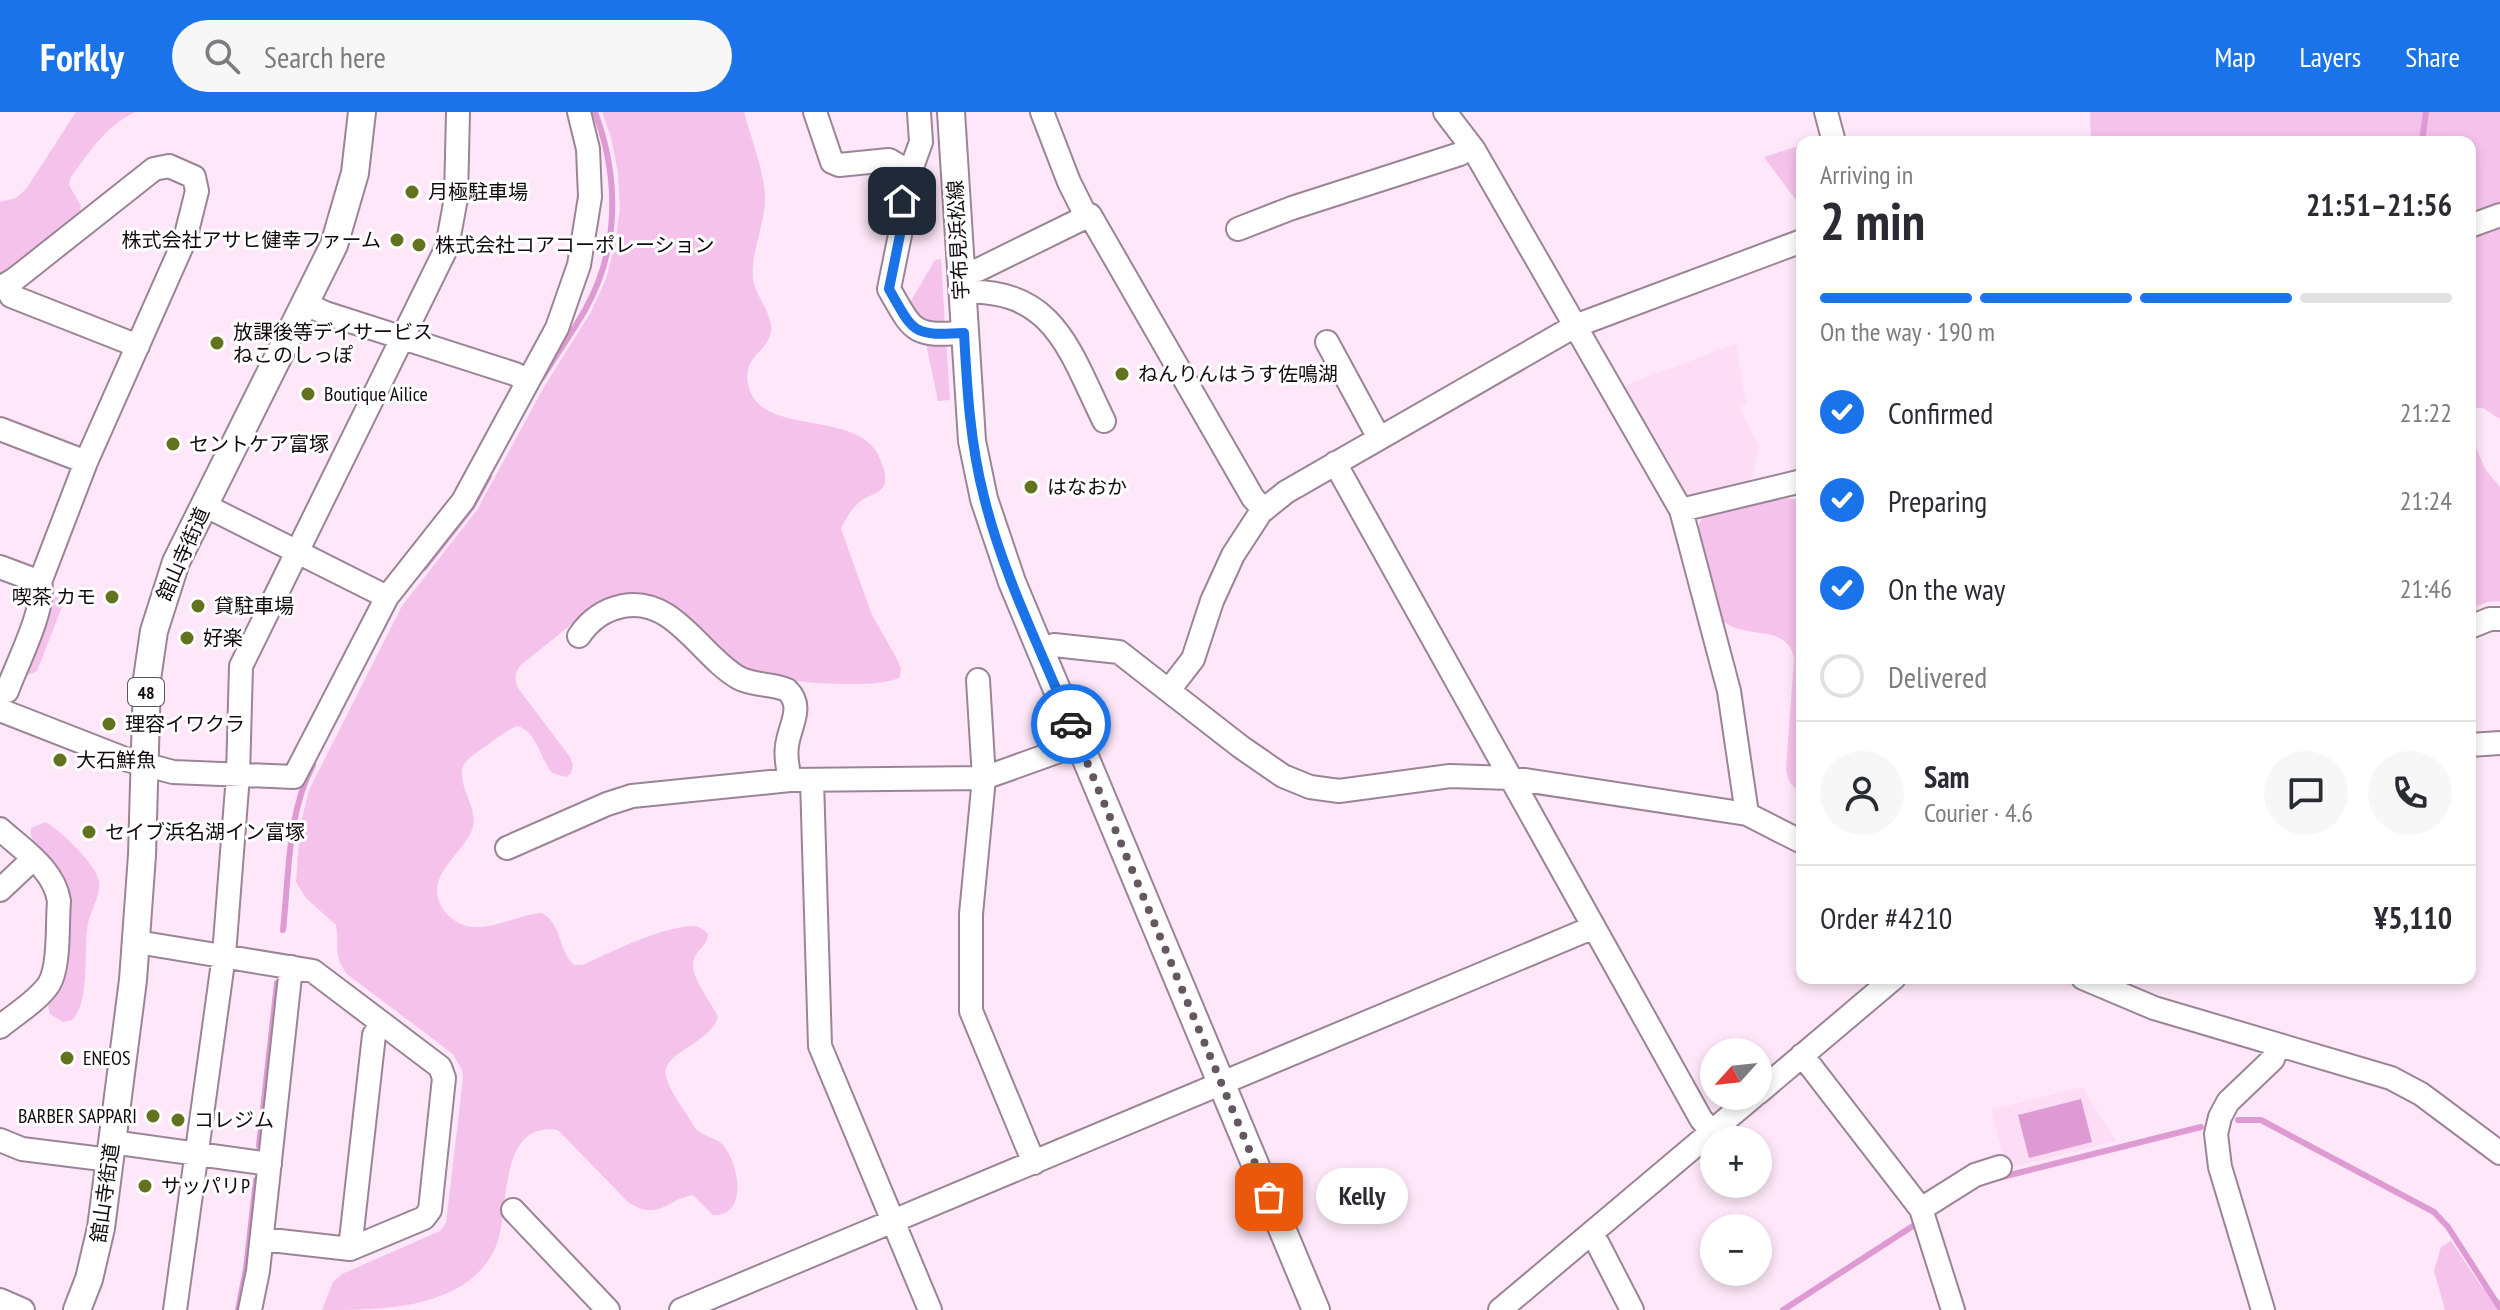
<!DOCTYPE html>
<html lang="en">
<head>
<meta charset="utf-8">
<style>
	:root { --surface:#fff; --page:#f7f7f7; --text:#2b2b33; --muted:#7c7c81; --line:#e1e1e2; --accent:#1a73e8 }
	body { margin:0; font-family:"PT Sans Narrow","Noto Sans JP",sans-serif; background:var(--page); color:var(--text); height:100vh; display:flex; flex-direction:column; font-size:30px; white-space:nowrap }
	* { box-sizing:border-box; margin:0 }
	p { font-size:26px; color:var(--muted) }
	.icon { flex:none; width:44px; height:44px; fill:none; stroke:currentColor; stroke-width:2; stroke-linecap:round; stroke-linejoin:round }
	.map { position:relative; flex:1; overflow:hidden }
	.sheet { position:absolute; left:1796px; top:24px; width:680px; height:848px; display:flex; flex-direction:column; background:var(--surface); border-radius:16px; box-shadow:0 4px 12px #0003 }
	.sheet>* { flex:none }
	.needle { width:52px; rotate:243deg }
	.buttons { position:absolute; left:1700px; top:926px; display:grid; gap:16px }
	.buttons a { display:grid; place-items:center; width:72px; height:72px; border-radius:50%; background:var(--surface); box-shadow:0 4px 12px #0003; font-size:40px }
	.pin { position:absolute; display:grid; place-items:center; width:68px; height:68px; color:#fff; margin:-34px; border-radius:16px; box-shadow:0 4px 12px #0006 }
	.courier { position:absolute; display:grid; place-items:center; width:80px; height:80px; margin:-40px; border:6px solid #1a73e8; border-radius:50%; background:#fff; color:#222; box-shadow:0 2px 10px #0007 }
	.bubble { position:absolute; height:56px; border-radius:28px; background:var(--surface); box-shadow:0 4px 12px #0003; font-size:26px; font-weight:800; line-height:56px; text-align:center }
	.overview em { font-style:normal; font-weight:800 }
	.overview div { display:flex; flex-direction:column-reverse }
	.overview { display:flex; align-items:center; justify-content:space-between; height:136px; padding:0 24px }
	h1 { font-size:52px; font-weight:800; line-height:60px }
	.bar { display:grid; grid-template-columns:repeat(4,1fr); gap:12px 8px; align-content:center; height:96px; padding:0 24px }
	.bar i { height:10px; border-radius:6px; background:var(--line) }
	.bar .on { background:var(--accent) }
	.bar p { grid-column:span 4 }
	.line { display:flex; align-items:center; gap:20px; padding:0 24px; border-top:2px solid var(--line) }
	.line div { flex:1 }
	.round { display:grid; place-items:center; flex:none; width:84px; height:84px; border-radius:42px; background:var(--page) }
	ol { padding:0 24px; list-style:none }
	li { display:flex; align-items:center; gap:24px; height:88px }
	li p { margin-inline-start:auto }
	li .icon { padding:8px; border-radius:50%; background:var(--accent); color:#fff; stroke-width:4 }
	li:last-child { color:var(--muted) }
	li i { width:44px; height:44px; border:4px solid var(--line); border-radius:50% }
	header { display:flex; align-items:center; gap:48px; box-sizing:border-box; height:112px; padding:0 40px; background:var(--accent); color:#fff }
	header strong { font-size:38px }
	nav { display:flex; gap:44px; margin-inline-start:auto; font-size:28px }
	.search { width:560px; height:72px; background:var(--page); display:flex; align-items:center; gap:20px; box-sizing:border-box; padding:0 28px; border-radius:44px; color:var(--muted); font-size:30px }
	.map>svg:first-child { display:block }
</style>
</head>
<body>
<header>
<strong>Forkly</strong>
<div class="search"><svg class="icon" aria-label="search" viewBox="0 0 24 24"><circle cx="10" cy="10" r="6"/><path d="M15 15l6 6"/></svg>Search here</div>
<nav><a>Map</a><a>Layers</a><a>Share</a></nav>
</header>
<div class="map">
<svg width="2500" height="1198" viewBox="0 0 2500 1198">
	<rect width="100%" height="100%" fill="#fde7f8"/>
	<path fill="#fddcf6" d="M1736,232L1746,291L1739,295L1759,334L1750,372L1688,386L1685,385L1621,275Z
		M2082,975L2116,1029L2006,1057L1991,998Z"/>
	<path fill="#f4c2ea" d="M76,0H135C105,15 90,39 71,65L69,73L81,94L80,101L0,166V90L16,86L26,77Z
		M602,0H744C751,26 763,56 765,83C766,112 750,139 753,168C756,185 773,202 771,219C768,242 738,244 750,279C768,326 866,295 882,352C884,357 886,364 885,370C883,381 871,382 862,388C853,395 845,407 841,417L872,503L898,549L901,557L900,565C879,579 766,570 743,558C725,547 690,503 674,498C656,493 614,495 594,494L521,553C514,561 514,567 518,576L570,645L573,653L571,661L566,665L552,661C540,646 536,618 517,614C505,619 496,627 486,634C479,639 467,646 463,654C456,675 482,698 471,720C463,737 443,753 438,771C435,783 440,796 449,804C477,830 511,803 542,801C562,812 558,838 574,853H583C613,839 659,816 692,814C699,814 703,817 708,822C707,834 700,835 695,844C686,862 711,889 718,905C710,932 659,941 666,965C671,982 686,1000 695,1016C703,1025 714,1025 722,1032C739,1050 749,1105 713,1103L693,1083C665,1088 659,1110 628,1090L558,1018C496,1009 511,1099 496,1134C491,1147 481,1159 470,1168C429,1198 372,1198 322,1198L333,1170L342,1162L431,1123L440,1119L446,1111L463,967L462,958L453,942L347,862C332,843 340,834 336,813L306,786L296,770L300,715L309,678L402,494L477,398L544,275L591,200L606,167L615,133L620,97L618,61L611,25Z
		M2090,0H2500V307L2483,296H2470V30H2091Z
		M1802,33V96L1764,45Z
		M941,147L945,215H930L908,194L935,148Z
		M946,230L950,288L938,289L926,231Z
		M2470,320L2485,357L2500,375V489L2487,490L2470,497Z
		M1783,386L1802,388V679C1790,675 1788,668 1786,657L1794,546C1786,510 1745,529 1722,508L1698,423C1698,411 1700,406 1711,400Z
		M53,485H58L62,495L37,559L28,563L25,559L49,489Z
		M45,710C59,716 97,754 99,769C101,783 91,798 88,811C83,838 91,889 72,908L63,910L50,902L48,894C51,887 57,880 61,873C69,853 73,779 61,761C52,745 28,737 31,716Z
		M2451,1129L2482,1175L2500,1188V1198H2445L2434,1159L2441,1135Z"/>
	<path fill="#de9ad2" d="M2081,987L2092,1030L2029,1046L2018,1003Z"/>
	<g fill="none" stroke-linecap="round" stroke-linejoin="round">
		<path stroke="#de9ad2" stroke-width="6" d="M2422,30L2426,0
			M542,266C556,243 572,221 585,198C620,136 619,65 595,0
			M424,456L472,395L489,364
			M283,818C289,764 287,702 313,653
			M2238,1008H2261L2434,1100L2448,1115L2500,1196
			M259,1034L277,871
			M1998,1066L2201,1015
			M238,1198L246,1157L256,1068
			M1783,1198L1916,1112"/>
		<g stroke="#9c8497" stroke-width="26">
			<path id="minor" d="M815,0L832,50L839,53L889,48L899,54L902,113L889,177C914,221 913,224 964,221
				M1042,0L1069,70L1086,104
				M1445,0L1474,38L1681,398L1729,579L1747,702
				M1826,0L1834,30
				M901,66H908L921,30L919,0
				M2470,114L2500,103
				M1238,117L1292,96L1460,42L1471,34
				M960,159L978,158L1090,103L1253,386L1264,398
				M6,173L11,184L138,234
				M0,176L15,167L154,57L169,54L194,65L197,79L185,127L86,350L40,470C47,494 16,554 7,579
				M962,180C1054,175 1070,240 1104,309
				M306,192L325,201L515,262L527,269
				M1327,230L1379,326
				M0,317L86,350
				M1335,351L1701,1007L1712,1020
				M204,393L387,485
				M1681,398L1802,369
				M0,455L40,470
				M2470,515L2490,507H2500
				M579,524C590,508 603,498 623,494C674,484 701,545 739,566C754,574 772,571 787,578C805,595 789,614 787,634C785,645 788,657 790,668
				M1041,538L1054,533L1119,540L1241,635L1283,664L1310,675L1339,679L1450,664L1511,666L1747,702L1802,730
				M978,568L984,666L971,802V899L1034,1051
				M1169,578L1193,547L1212,489L1233,443L1261,400L1286,380L1575,214L1802,129
				M0,598L128,648L173,660L294,665L387,485L463,389L557,216L579,153L590,85L588,37L579,0
				M2470,633L2500,631
				M812,668L820,934L930,1198
				M0,717C23,738 54,757 59,789C57,811 60,854 49,872C38,889 15,902 0,915
				M507,736L607,692L632,684L790,668L984,666L1079,632
				M0,778L33,747
				M137,830L313,859L440,955L444,966L430,1098L424,1106L350,1137L262,1127
				M2083,866L2154,896L2391,966L2421,982L2500,1041
				M1802,943L1921,1097L1953,1198
				M1758,981L1894,866
				M0,1028L22,1037L110,1048
				M112,1030L270,1052
				M1921,1097L1975,1063L2000,1055
				M513,1098L608,1198
				M1590,1123L1598,1132L1632,1198
				M350,1137L374,923L382,911
				M0,1188L23,1198
				M175,1198L224,843L238,663L241,554L447,135L456,86L458,0
				M250,1198L258,1159L291,855
				M681,1198L1594,815
				M1500,1198L1754,984
				M2263,1198L2220,1055L2216,1022L2220,1005L2228,990L2273,947L2278,933"/>
		</g>
		<g stroke="#9c8497" stroke-width="30">
			<path id="major" d="M951,0L972,329L984,387L1012,470L1316,1198
				M77,1198L89,1167L101,1116L133,868L142,743L147,567L154,519L176,450L334,133L355,61L362,0"/>
		</g>
		<use href="#minor" stroke="#fff" stroke-width="22"/>
		<use href="#major" stroke="#fff" stroke-width="26"/>
	</g>
	<g fill="none" stroke-linecap="round" stroke-linejoin="round">
		<path stroke="#645762" stroke-width="8" stroke-dasharray="0 14.4" d="M1071,612L1269,1085"/>
		<path stroke="#1a73e8" stroke-width="10" d="M902,89V113L889,177C914,221 912,224 964,221C967,276 970,331 984,385C1003,463 1041,538 1071,612"/>
	</g>
	<g fill="#62721e" stroke="#fff" stroke-width="3">
		<circle cx="412" cy="80" r="8"/>
		<circle cx="397" cy="128" r="8"/>
		<circle cx="419" cy="133" r="8"/>
		<circle cx="217" cy="231" r="8"/>
		<circle cx="1122" cy="262" r="8"/>
		<circle cx="308" cy="282" r="8"/>
		<circle cx="173" cy="332" r="8"/>
		<circle cx="1031" cy="375" r="8"/>
		<circle cx="112" cy="485" r="8"/>
		<circle cx="198" cy="494" r="8"/>
		<circle cx="187" cy="526" r="8"/>
		<circle cx="109" cy="612" r="8"/>
		<circle cx="60" cy="648" r="8"/>
		<circle cx="89" cy="720" r="8"/>
		<circle cx="67" cy="946" r="8"/>
		<circle cx="153" cy="1004" r="8"/>
		<circle cx="178" cy="1008" r="8"/>
		<circle cx="145" cy="1074" r="8"/>
	</g>
	<g text-anchor="middle" dominant-baseline="central" stroke-width="6" stroke-linejoin="round" paint-order="stroke">
		<rect fill="#fff" stroke="#595458" stroke-width="2" x="128" y="566" width="36" height="28" rx="6"/>
		<g font-size="18" font-weight="bold" fill="#120a11">
			<text x="146" y="580">48</text>
		</g>
		<g font-size="20" fill="#120a11" stroke="#fff" text-anchor="start">
			<text x="428" y="80">月極駐車場</text>
			<text x="381" y="128" text-anchor="end">株式会社アサヒ健幸ファーム</text>
			<text x="435" y="133">株式会社コアコーポレーション</text>
			<text x="233" y="220">放課後等デイサービス<tspan x="233" dy="23">ねこのしっぽ</tspan></text>
			<text x="1138" y="262">ねんりんはうす佐鳴湖</text>
			<text x="324" y="282">Boutique Ailice</text>
			<text x="189" y="332">セントケア富塚</text>
			<text x="1047" y="375">はなおか</text>
			<text x="96" y="485" text-anchor="end">喫茶 カモ</text>
			<text x="214" y="494">貸駐車場</text>
			<text x="203" y="526">好楽</text>
			<text x="125" y="612">理容イワクラ</text>
			<text x="76" y="648">大石鮮魚</text>
			<text x="105" y="720">セイブ浜名湖イン富塚</text>
			<text x="83" y="946">ENEOS</text>
			<text x="137" y="1004" text-anchor="end">BARBER SAPPARI</text>
			<text x="194" y="1008">コレジム</text>
			<text x="161" y="1074">サッパリP</text>
		</g>
		<g font-size="20" fill="#120a11" stroke="#fff">
			<text transform="translate(958 128) rotate(-93)">宇布見浜松線</text>
			<text transform="translate(183 442) rotate(-66)">舘山寺街道</text>
			<text transform="translate(105 1081) rotate(-82)">舘山寺街道</text>
		</g>
	</g>
</svg>
<div class="buttons">
<a><svg class="needle" viewBox="-14 -14 28 28"><path d="M0-13l5 13h-10z" fill="#e53935"/><path d="M0 13l5-13h-10z" fill="#7c7c81"/></svg></a>
<a>+</a>
<a>−</a>
</div>
<div class="pin" style="left:1269px;top:1085px;background:#ea580c"><svg class="icon" aria-label="bag" viewBox="0 0 24 24"><path d="M5 8h14l-1 12H6zM9 8a3 3 0 0 1 6 0"/></svg></div>
<div class="pin" style="left:902px;top:89px;background:#1f2937"><svg class="icon" aria-label="home" viewBox="0 0 24 24"><path d="M3 11l9-7 9 7M6 9v11h12V9"/></svg></div>
<div class="courier" style="left:1071px;top:612px"><svg class="icon" aria-label="car" viewBox="0 0 24 24"><path d="M5 17H2v-5l4-1 3-4h7l3 4 3 1v5h-3M9 17h6M6 11h13"/><circle cx="7" cy="17" r="2"/><circle cx="17" cy="17" r="2"/></svg></div>
<div class="bubble" style="left:1316px;top:1056px;width:92px">Kelly</div>
<section class="sheet">
<div class="overview"><div><h1>2 min</h1><p>Arriving in</p></div><em>21:51–21:56</em></div>
<div class="bar"><i class="on"></i><i class="on"></i><i class="on"></i><i></i><p>On the way · 190 m</p></div>
<ol>
<li><svg class="icon" aria-label="check" viewBox="0 0 24 24"><path d="M5 12l5 5 9-10"/></svg>Confirmed<p>21:22</p></li>
<li><svg class="icon" aria-label="check" viewBox="0 0 24 24"><path d="M5 12l5 5 9-10"/></svg>Preparing<p>21:24</p></li>
<li><svg class="icon" aria-label="check" viewBox="0 0 24 24"><path d="M5 12l5 5 9-10"/></svg>On the way<p>21:46</p></li>
<li><i></i>Delivered</li>
</ol>
<div class="line" style="height:144px"><a class="round"><svg class="icon" aria-label="person" viewBox="0 0 24 24"><circle cx="12" cy="8" r="4"/><path d="M4 21q1-7 8-7t8 7"/></svg></a><div><b>Sam</b><p>Courier · 4.6</p></div><a class="round"><svg class="icon" aria-label="chat" viewBox="0 0 24 24"><path d="M4 5h16v11H9l-5 4z"/></svg></a><a class="round"><svg class="icon" aria-label="phone" viewBox="0 0 24 24"><path d="M5 4h4l2 5-3 2q2 4 5 5l2-3 5 2v4C11 20 4 13 5 4z"/></svg></a></div>
<div class="line" style="height:104px"><div>Order #4210</div><b>¥5,110</b></div>
</section>
</div>
</body>
</html>
